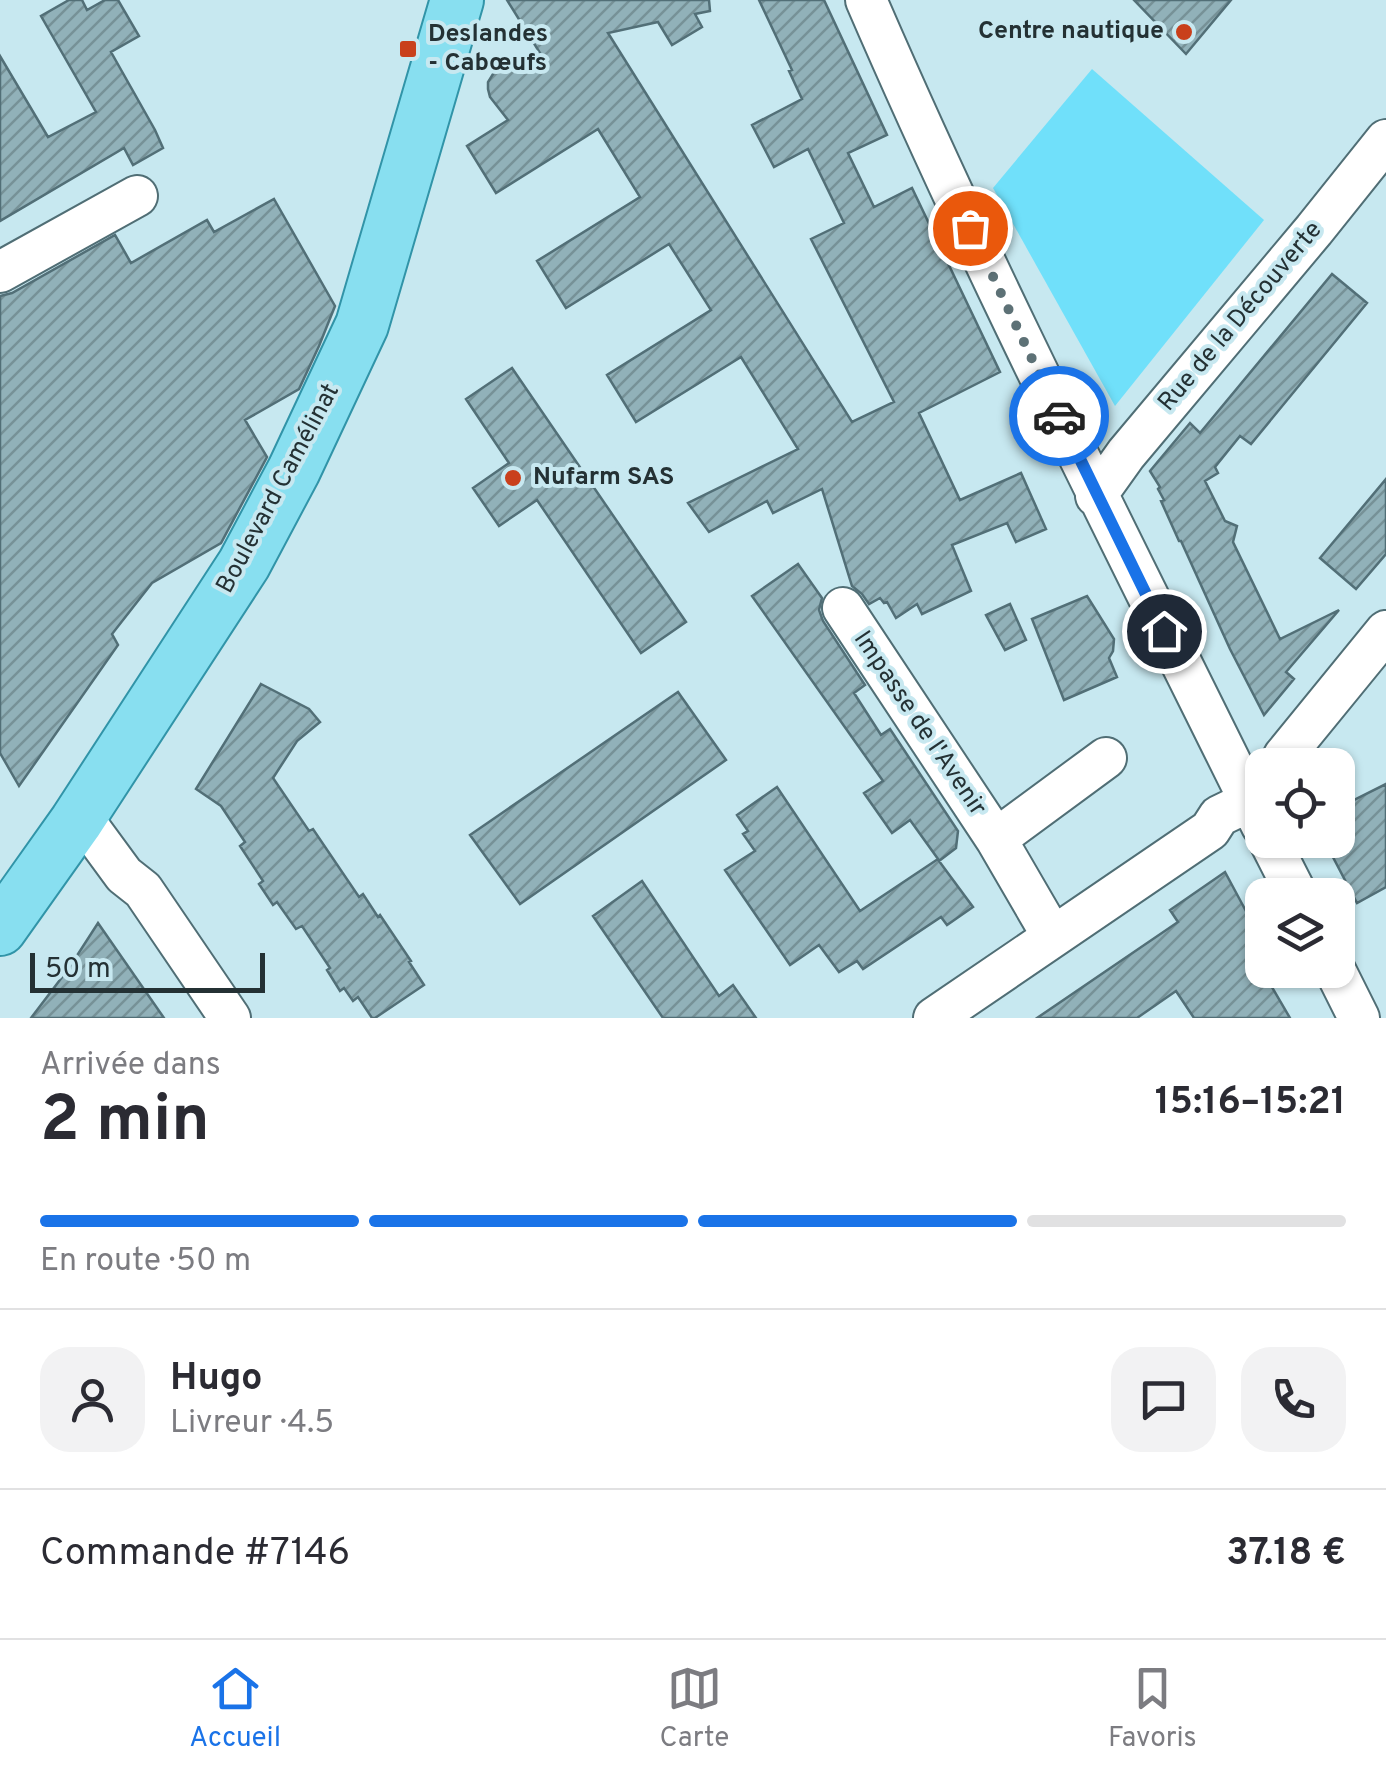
<!DOCTYPE html>
<html lang="fr">
<head>
<meta charset="utf-8">
<style>
	:root { --surface:#fff; --page:#f2f2f3; --text:#2b2b33; --muted:#7c7c81; --line:#e1e1e2; --accent:#1a73e8 }
	body { margin:0; font-family:Overpass,sans-serif; background:var(--page); color:var(--text); height:100vh; display:flex; flex-direction:column; font-size:38px; white-space:nowrap }
	* { box-sizing:border-box; margin:0 }
	p { font-size:32px; color:var(--muted) }
	.icon { flex:none; width:55px; height:55px; fill:none; stroke:currentColor; stroke-width:2; stroke-linecap:round; stroke-linejoin:round }
	.map { position:relative; height:1018px; overflow:hidden }
	.side { display:flex; flex-direction:column; background:var(--surface); flex:1 }
	.side>* { flex:none }
	.tools { position:absolute; left:1245px; top:748px; display:grid; gap:20px }
	.tools a { display:grid; place-items:center; width:110px; height:110px; border-radius:20px; background:var(--surface); box-shadow:0 2px 8px #0004; font-size:50px }
	.scale { position:absolute; left:30px; bottom:25px; width:235px; box-sizing:border-box; padding-left:10px; border:5px solid #243134; border-top:0; font-size:28px; line-height:35px; white-space:nowrap; color:#243134; -webkit-text-stroke:8px #c7e8f0; paint-order:stroke }
	.pin { position:absolute; display:grid; place-items:center; width:85px; height:85px; color:#fff; margin:-42px; border:5px solid #fff; border-radius:50%; box-shadow:0 2px 10px #0007 }
	.courier { position:absolute; display:grid; place-items:center; width:100px; height:100px; margin:-50px; border:8px solid #1a73e8; border-radius:50%; background:#fff; color:#222; box-shadow:0 2px 12px #0007 }
	.summary em { font-style:normal; font-weight:700 }
	.summary div { display:flex; flex-direction:column-reverse }
	.summary { display:flex; align-items:center; justify-content:space-between; height:170px; padding:0 40px }
	h1 { font-size:65px; font-weight:700; line-height:75px }
	.bar { display:grid; grid-template-columns:repeat(4,1fr); gap:15px 10px; align-content:center; height:120px; padding:0 40px }
	.bar i { height:12px; border-radius:8px; background:var(--line) }
	.bar .on { background:var(--accent) }
	.bar p { grid-column:span 4 }
	.line { display:flex; align-items:center; gap:25px; padding:0 40px; border-top:2px solid var(--line) }
	.line div { flex:1 }
	.round { display:grid; place-items:center; flex:none; width:105px; height:105px; border-radius:30px; background:var(--page) }
	.tab-bar { display:flex; justify-content:space-around; align-items:center; height:140px; border-top:2px solid var(--line); background:var(--surface); font-size:28px; color:var(--muted) }
	.tab-bar a { display:grid; justify-items:center; gap:5px }
	.tab-bar .on { color:var(--accent) }
	.map>svg:first-child { display:block }
</style>
</head>
<body>
<div class="map">
<svg width="1386" height="1018" viewBox="0 0 1386 1018">
	<defs>
		<pattern id="building-hatch" width="6" height="6" patternUnits="userSpaceOnUse" patternTransform="scale(2.5)"><rect width="6" height="6" fill="#91b1b9"/><path d="M-1 1l2-2M0 6l6-6M5 7l2-2" fill="none" stroke="#769197"/></pattern>
	</defs>
	<rect width="100%" height="100%" fill="#c7e8f0"/>
	<path fill="#70e0fa" d="M1092,69L1264,220L1115,406L993,188Z"/>
	<path fill="url(#building-hatch)" stroke="#526f77" stroke-width="2.5" d="M69,0H82L87,10L105,0H118L139,36L111,52L155,130L163,148L133,165L124,148L0,221V56L48,137L96,112L41,16Z
		M507,0H709L710,11L695,14L702,27L672,45L658,22L608,33L852,422L894,402L811,239L844,223L808,149L774,167L752,125L802,99L789,71L792,70L759,0H824L887,135L848,153L874,207L912,188L1000,372L919,413L960,500L1021,473L1046,529L1016,542L1007,523L952,545L971,591L922,614L917,604L896,618L887,602L884,603L880,598L869,604L862,594L852,586L822,489L773,513L767,501L709,532L688,503L798,449L741,357L636,422L607,375L711,310L669,244L566,308L537,261L640,197L598,129L496,193L467,146L508,120L490,97L488,89V82L503,58L540,53Z
		M1134,0H1231L1186,54Z
		M274,199L335,306L319,346L299,389L245,420L267,457L221,543L152,583L112,634L118,645L19,786L0,753V296L12,293L115,235L131,263L207,220L214,232Z
		M1332,274L1367,303L1251,444L1240,436L1215,467L1218,473L1205,481L1225,521L1237,526L1233,542L1280,639L1339,610L1286,672L1294,679L1264,715L1230,649L1181,541H1179L1161,501L1164,500L1158,489L1160,487L1150,471L1190,423L1200,433Z
		M512,368L686,622L641,653L537,500L499,526L473,488L509,463L466,399Z
		M1386,479V554L1356,589L1320,558Z
		M798,564L822,598L819,610L823,621L865,685L854,693L881,735L890,729L958,831L956,848L939,861L973,907L947,925L941,917L863,969L857,961L839,972L819,945L790,965L725,870L755,851L743,834L748,831L737,815L777,787L860,911L938,859L910,820L892,833L864,793L883,781L752,596Z
		M1087,596L1114,639L1113,651L1109,658L1117,677L1064,700L1032,619Z
		M1010,604L1026,640L1005,650L986,615Z
		M261,684L309,709L320,722L297,741L273,778L309,831L313,829L359,897L363,894L378,917L380,915L411,961L409,962L424,985L375,1018H372L358,997L353,1001L344,988L340,991L327,970L330,968L302,926L296,929L277,902L273,905L259,884L263,881L240,846L245,842L221,806L196,789Z
		M678,692L726,760L520,904L470,835Z
		M1386,784V887L1357,903L1324,840H1338V808Z
		M1225,872L1262,941V970L1290,1018H1194L1176,991L1137,1018H1037L1178,922L1170,910Z
		M642,881L719,996L733,985L756,1018H663L593,916Z
		M98,923L164,1018H31L69,968Z"/>
	<g fill="none" stroke-linecap="round" stroke-linejoin="round">
		<g stroke="#506e75" stroke-width="44">
			<path id="minor" d="M866,0C987,280 1127,552 1262,826
				M0,272L137,196
				M1096,496L1126,454L1314,230L1386,140
				M843,608L996,839L1053,937
				M1279,765L1284,756L1386,631
				M76,822L91,830L124,875L143,890L230,1018
				M996,839L1106,758
				M1269,840L1297,895
				M1335,970L1359,1018
				M934,1018L1210,830L1219,816L1250,801L1262,787"/>
		</g>
		<g stroke="#3194a8" stroke-width="56">
			<path id="major" d="M0,929L76,822L244,564L294,470L362,325L457,0"/>
		</g>
		<use href="#minor" stroke="#fff" stroke-width="40"/>
		<use href="#major" stroke="#88dff0" stroke-width="52"/>
	</g>
	<g fill="none" stroke-linecap="round" stroke-linejoin="round">
		<path stroke="#5d7176" stroke-width="10" stroke-dasharray="0 18" d="M970,228L1059,416"/>
		<path stroke="#1a73e8" stroke-width="12" d="M1059,416L1164,631"/>
	</g>
	<g fill="#c9401c" stroke="#c7e8f0" stroke-width="4">
		<circle cx="1184" cy="32" r="10"/>
		<rect x="398" y="39" width="20" height="20" rx="5"/>
		<circle cx="513" cy="478" r="10"/>
	</g>
	<g text-anchor="middle" dominant-baseline="central" stroke-width="8" stroke-linejoin="round" paint-order="stroke">
		<g font-size="25" font-weight="bold" fill="#243134" stroke="#c7e8f0" text-anchor="start">
			<text x="1164" y="32" text-anchor="end">Centre nautique</text>
			<text x="428" y="35">Deslandes<tspan x="428" dy="29">- Cabœufs</tspan></text>
			<text x="533" y="478">Nufarm SAS</text>
		</g>
		<g font-size="25" fill="#243134" stroke="#c7e8f0">
			<text transform="translate(1241 317) rotate(-50)">Rue de la Découverte</text>
			<text transform="translate(279 489) rotate(-62)">Boulevard Camélinat</text>
			<text transform="translate(919 724) rotate(56)">Impasse de l'Avenir</text>
		</g>
	</g>
</svg>
<div class="tools">
<a><svg class="icon" aria-label="locate" viewBox="0 0 24 24"><circle cx="12" cy="12" r="6"/><path d="M12 2v4M12 18v4M2 12h4M18 12h4"/></svg></a>
<a><svg class="icon" aria-label="layers" viewBox="0 0 24 24"><path d="M12 4l9 5-9 5-9-5zM3 14l9 5 9-5"/></svg></a>
</div>
<div class="scale">50 m</div>
<div class="pin" style="left:970px;top:228px;background:#ea580c"><svg class="icon" aria-label="bag" viewBox="0 0 24 24"><path d="M5 8h14l-1 12H6zM9 8a3 3 0 0 1 6 0"/></svg></div>
<div class="pin" style="left:1164px;top:631px;background:#1f2937"><svg class="icon" aria-label="home" viewBox="0 0 24 24"><path d="M3 11l9-7 9 7M6 9v11h12V9"/></svg></div>
<div class="courier" style="left:1059px;top:416px"><svg class="icon" aria-label="car" viewBox="0 0 24 24"><path d="M5 17H2v-5l4-1 3-4h7l3 4 3 1v5h-3M9 17h6M6 11h13"/><circle cx="7" cy="17" r="2"/><circle cx="17" cy="17" r="2"/></svg></div>
</div>
<section class="side">
<div class="summary"><div><h1>2 min</h1><p>Arrivée dans</p></div><em>15:16–15:21</em></div>
<div class="bar"><i class="on"></i><i class="on"></i><i class="on"></i><i></i><p>En route · 50 m</p></div>
<div class="line" style="height:180px"><a class="round"><svg class="icon" aria-label="person" viewBox="0 0 24 24"><circle cx="12" cy="8" r="4"/><path d="M4 21q1-7 8-7t8 7"/></svg></a><div><b>Hugo</b><p>Livreur · 4.5</p></div><a class="round"><svg class="icon" aria-label="chat" viewBox="0 0 24 24"><path d="M4 5h16v11H9l-5 4z"/></svg></a><a class="round"><svg class="icon" aria-label="phone" viewBox="0 0 24 24"><path d="M5 4h4l2 5-3 2q2 4 5 5l2-3 5 2v4C11 20 4 13 5 4z"/></svg></a></div>
<div class="line" style="height:130px"><div>Commande #7146</div><b>37.18 €</b></div>
</section>
<nav class="tab-bar">
<a class="on"><svg class="icon" aria-label="home" viewBox="0 0 24 24"><path d="M3 11l9-7 9 7M6 9v11h12V9"/></svg>Accueil</a>
<a><svg class="icon" aria-label="map" viewBox="0 0 24 24"><path d="M3 6l6-2 6 2 6-2v14l-6 2-6-2-6 2zM9 4v14M15 6v14"/></svg>Carte</a>
<a><svg class="icon" aria-label="saved" viewBox="0 0 24 24"><path d="M7 4h10v16l-5-4-5 4z"/></svg>Favoris</a>
</nav>
</body>
</html>
